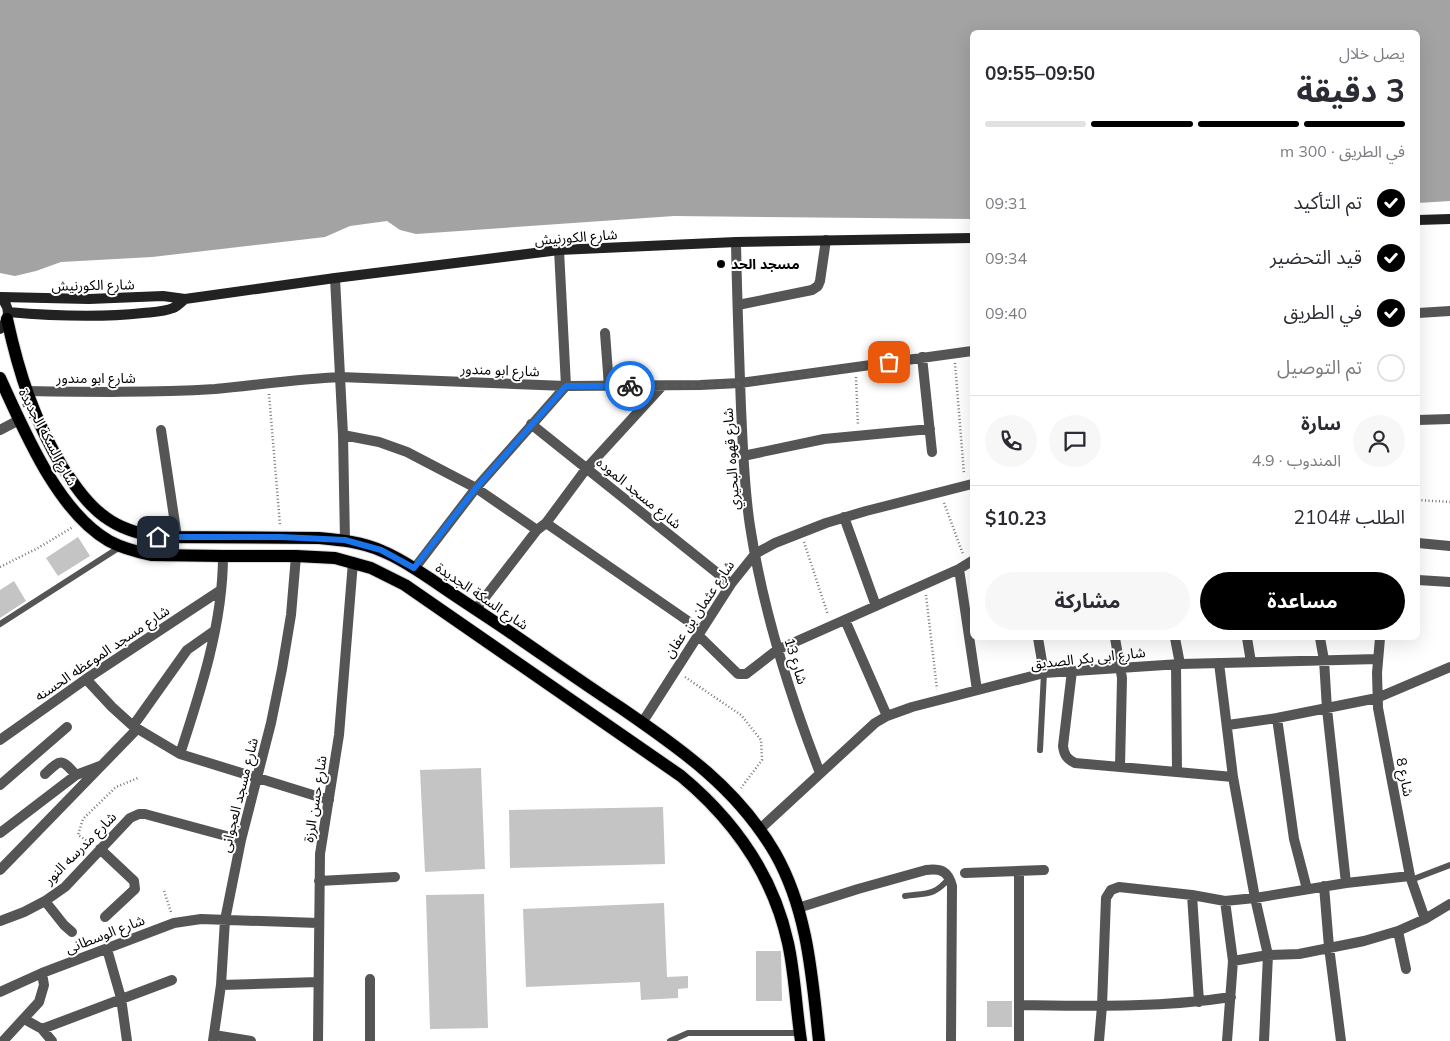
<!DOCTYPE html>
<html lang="ar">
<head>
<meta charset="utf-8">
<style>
	:root { --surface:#fff; --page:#f7f7f7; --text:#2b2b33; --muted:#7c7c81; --line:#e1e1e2; --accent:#000 }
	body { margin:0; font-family:Mulish,"Noto Sans Arabic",sans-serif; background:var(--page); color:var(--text); direction:rtl; height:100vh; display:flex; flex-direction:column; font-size:19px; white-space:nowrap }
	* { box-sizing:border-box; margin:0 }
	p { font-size:16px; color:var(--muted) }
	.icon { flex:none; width:28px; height:28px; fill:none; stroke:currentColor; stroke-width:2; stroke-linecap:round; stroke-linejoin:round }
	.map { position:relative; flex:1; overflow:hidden; direction:ltr }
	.drawer { position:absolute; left:970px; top:30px; width:450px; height:610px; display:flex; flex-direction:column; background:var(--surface); border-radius:8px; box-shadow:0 5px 20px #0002; direction:rtl }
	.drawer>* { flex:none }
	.pin { position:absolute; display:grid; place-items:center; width:42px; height:42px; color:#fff; margin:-21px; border-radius:10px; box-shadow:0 2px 8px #0006 }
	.courier { position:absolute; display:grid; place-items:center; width:50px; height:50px; margin:-25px; border:4px solid #1a73e8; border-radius:50%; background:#fff; color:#222; box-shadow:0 1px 6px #0007 }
	.head em { font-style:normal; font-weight:700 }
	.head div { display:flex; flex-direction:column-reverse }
	.head { display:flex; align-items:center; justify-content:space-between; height:85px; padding:0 15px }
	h1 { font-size:32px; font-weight:700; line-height:38px }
	.bar { display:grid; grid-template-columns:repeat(4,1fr); gap:8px 5px; align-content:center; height:60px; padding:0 15px }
	.bar i { height:6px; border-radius:4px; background:var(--line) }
	.bar .selected { background:var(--accent) }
	.bar p { grid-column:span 4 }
	.line { display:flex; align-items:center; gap:12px; padding:0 15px; border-top:1px solid var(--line) }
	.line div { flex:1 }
	.round { display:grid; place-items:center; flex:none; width:52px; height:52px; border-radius:26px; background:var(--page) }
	ol { padding:0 15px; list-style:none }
	li { display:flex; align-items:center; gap:15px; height:55px }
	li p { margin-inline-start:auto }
	li .icon { padding:5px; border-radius:50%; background:var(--accent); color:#fff; stroke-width:4 }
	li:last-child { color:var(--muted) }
	li i { width:28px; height:28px; border:2px solid var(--line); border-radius:50% }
	.action { display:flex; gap:10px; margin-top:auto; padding:10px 15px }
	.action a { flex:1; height:58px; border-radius:30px; background:var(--accent); color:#fff; font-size:20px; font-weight:700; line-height:58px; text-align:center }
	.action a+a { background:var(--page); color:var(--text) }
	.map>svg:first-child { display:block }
</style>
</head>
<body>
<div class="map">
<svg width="1450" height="1041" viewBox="0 0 1450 1041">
	<rect width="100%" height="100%" fill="#fff"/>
	<path fill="#a3a3a3" d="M0,0H1450V201L1418,203V32H972V219L674,216L416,234L400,230L387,221L350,226L325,237L152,257L61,262L36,271L15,276L0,273Z"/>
	<path fill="#c4c4c4" d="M78,537L90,556L58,576L46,558Z
		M14,581L26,601L0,618V590Z
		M481,768L485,869L425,872L420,770Z
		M663,807L665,864L510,868L509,810Z
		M484,894L488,1028L430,1029L426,895Z
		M664,903L667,977L688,976V988L678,989V998L641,1000L640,982L526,987L523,909Z
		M756,951H781L782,1001H756Z
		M987,1001H1012V1027H987Z"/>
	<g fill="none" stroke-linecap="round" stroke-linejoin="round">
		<g stroke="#dbdbdb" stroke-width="14">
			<path id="primary" d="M7,319C19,374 34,420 63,468C75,486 88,505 105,517C121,529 139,534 158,537L319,538C341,540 362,542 382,551C402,559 420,572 438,584C464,602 491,619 517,637C552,661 586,685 621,708C682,750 737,788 775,853C808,911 812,977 819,1041
				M0,378C24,430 57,511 109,541C122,548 137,552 152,555L223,556H296L335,558L371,568L405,585L681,776C734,820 773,875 788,943C795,975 796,1008 801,1041"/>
		</g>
		<path stroke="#777" stroke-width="2.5" stroke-dasharray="1 2.5" stroke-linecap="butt" d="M955,363L964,474
			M856,377L858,426
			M269,394L280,525
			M1418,500L1450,502
			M944,503L963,554
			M804,542L828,615
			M0,567L38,548L73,527
			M926,595L937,689
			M685,677L741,715L761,740L762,760L741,788
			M92,844L78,835L83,819L116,787L138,778
			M164,891L171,912"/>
		<path stroke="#555" stroke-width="6" d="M0,624L120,547
			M1040,750L1044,673
			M1411,880L1450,865
			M905,896C927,893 935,896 950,877
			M670,1041L688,1033H800"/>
		<path stroke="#555" stroke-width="10" d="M736,242C737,297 739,353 741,408C743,448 744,487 750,526C763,611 789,693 820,773
			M335,278L343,435L345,541
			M738,305L812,290L818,286L820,281L826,240
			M1418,313L1450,311
			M605,333L609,386
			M922,357L932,452
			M25,391C89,392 152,393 215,389C257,385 298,379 340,377L566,386L700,385L740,383L972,351
			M1418,420L1450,419
			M531,424L731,584
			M0,430L19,420
			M161,430L177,537
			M343,435L379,442L407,452L476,488L537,530
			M743,456L824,439L930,429
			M844,517L876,606
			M546,523L701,630
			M1418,543L1450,546
			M414,569L476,488L566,386L559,250
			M959,569L977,690
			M1418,580L1450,582
			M476,609L537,530L546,523L586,469L662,386
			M845,620L887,716
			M698,635L738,674H746L777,650L959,569L972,561
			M1038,638L1044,673
			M1115,638L1122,678L1120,767
			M1175,638L1180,664
			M1247,638L1251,662
			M1320,638L1324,660L1327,709L1346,883
			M1380,638L1377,673L1378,708L1410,876L1425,919
			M1219,663L1233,777L1255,898L1268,955L1264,1041
			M1176,664L1177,772
			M1072,671L1063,746C1064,755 1067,759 1075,763L1233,777
			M86,679L112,707L133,726L180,754L329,800
			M1277,718L1294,839L1307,889
			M642,723L731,584L755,554L775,543L826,523L866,511L972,484
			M1228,725L1277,718L1377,698L1450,667
			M133,726L187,650L214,631
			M0,740L86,679L221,590
			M180,754C201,690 223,623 223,556
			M45,774C61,759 61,758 76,775
			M0,785L67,727
			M760,829L875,723L887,716L912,707L1044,673L1180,664L1378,659
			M0,833L76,775L100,766
			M100,849L134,881L135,889L105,917
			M0,870L137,729
			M965,873L1044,870
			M319,881L395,877
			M1324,886L1329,947L1341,1041
			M1192,895L1199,1002
			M45,901L64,925L72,932
			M1225,901L1233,961
			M798,908L858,889L926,870C941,868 948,871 952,886L951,1041
			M0,921L24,912L45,901L65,887L130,818L139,814H145L241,840
			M1398,931L1406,969
			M107,949L121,998L127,1041
			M221,985L318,982
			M0,992L42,973L174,923L201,919L318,923
			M1019,1005C1089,1006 1161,1008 1231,997
			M24,1019L42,1029L172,980
			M42,1029L52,1041
			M214,1035L251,1041
			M3,1041L39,1002L44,985L42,973
			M213,1041L221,985L225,920L241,840L271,723L282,669L291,615L296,556
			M318,1041L320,854L339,735L353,562
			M370,1041V979
			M1019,1041V871
			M1099,1041L1102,1006L1106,898L1111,890L1119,887L1192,895L1225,901L1255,898L1346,883L1410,876
			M1227,1041L1233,961L1268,955L1299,954L1364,941L1398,931L1425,919L1450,904"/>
		<path stroke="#222" stroke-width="10" d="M1418,220L1450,219
			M0,297C11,307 10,319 0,329
			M1,297L89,299L163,296L185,299L335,278L559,250L736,242L972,238
			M8,312C53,316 98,318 143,313C152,312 164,312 173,308C178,306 181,302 185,299"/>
		<use href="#primary" stroke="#000" stroke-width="12"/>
	</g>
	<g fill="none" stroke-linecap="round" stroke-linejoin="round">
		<path stroke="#595959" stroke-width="5" stroke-dasharray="0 9" d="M630,386L740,384L889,362"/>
		<path stroke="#1a73e8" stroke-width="6" d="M158,537H281L345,540L381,550L414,568L476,488L566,386H630"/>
	</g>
	<circle fill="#000" stroke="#fff" stroke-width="2" cx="721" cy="264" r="5"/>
	<g text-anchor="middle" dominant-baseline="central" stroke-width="4" stroke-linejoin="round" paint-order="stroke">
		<g font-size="14" fill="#000" stroke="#fff">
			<text transform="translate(576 237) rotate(-4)">شارع الكورنيش</text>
			<text transform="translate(93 285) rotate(-1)">شارع الكورنيش</text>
			<text transform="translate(500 370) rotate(2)">شارع ابو مندور</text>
			<text x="96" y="378">شارع ابو مندور</text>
			<text transform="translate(48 437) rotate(62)">شارع السكة الجديدة</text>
			<text transform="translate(731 459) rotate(-94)">شارع قهوه البحيري</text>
			<text transform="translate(639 493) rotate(39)">شارع مسجد الموده</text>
			<text transform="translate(482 596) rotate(34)">شارع السكة الجديدة</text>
			<text transform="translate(699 609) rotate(-56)">شارع عثمان بن عفان</text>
			<text transform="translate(102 653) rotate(-34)">شارع مسجد الموعظه الحسنه</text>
			<text transform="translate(1088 658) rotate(-6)">شارع ابى بكر الصديق</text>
			<text transform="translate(796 661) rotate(73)">شارع 13</text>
			<text transform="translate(1405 777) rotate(79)">شارع 8</text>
			<text transform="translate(239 795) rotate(-76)">شارع مسجد العجوانى</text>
			<text transform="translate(315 799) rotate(-81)">شارع حسن الرزة</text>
			<text transform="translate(80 848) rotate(-45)">شارع مدرسه النور</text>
			<text transform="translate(105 934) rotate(-21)">شارع الوسطانى</text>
		</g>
		<g font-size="14" font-weight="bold" fill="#000" stroke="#fff" text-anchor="start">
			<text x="731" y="264">مسجد الحد</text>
		</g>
	</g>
</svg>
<div class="pin" style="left:889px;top:362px;background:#ea580c"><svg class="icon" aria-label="bag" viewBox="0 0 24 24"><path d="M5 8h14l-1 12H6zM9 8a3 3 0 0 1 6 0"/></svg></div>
<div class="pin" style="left:158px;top:537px;background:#1f2937"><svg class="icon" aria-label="home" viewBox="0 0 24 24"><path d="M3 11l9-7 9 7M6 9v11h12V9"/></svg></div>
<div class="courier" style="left:630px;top:386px"><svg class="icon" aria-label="bike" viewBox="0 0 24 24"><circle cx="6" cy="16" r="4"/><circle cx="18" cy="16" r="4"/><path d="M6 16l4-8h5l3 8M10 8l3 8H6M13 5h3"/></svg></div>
<section class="drawer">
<div class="head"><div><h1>3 دقيقة</h1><p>يصل خلال</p></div><em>09:50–09:55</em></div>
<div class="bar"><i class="selected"></i><i class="selected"></i><i class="selected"></i><i></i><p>في الطريق · 300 m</p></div>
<ol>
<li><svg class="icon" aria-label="check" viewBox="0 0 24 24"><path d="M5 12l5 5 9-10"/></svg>تم التأكيد<p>09:31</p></li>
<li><svg class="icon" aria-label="check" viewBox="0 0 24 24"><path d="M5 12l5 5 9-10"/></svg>قيد التحضير<p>09:34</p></li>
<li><svg class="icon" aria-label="check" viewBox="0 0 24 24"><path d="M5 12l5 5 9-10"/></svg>في الطريق<p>09:40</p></li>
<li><i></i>تم التوصيل</li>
</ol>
<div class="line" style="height:90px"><a class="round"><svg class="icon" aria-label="person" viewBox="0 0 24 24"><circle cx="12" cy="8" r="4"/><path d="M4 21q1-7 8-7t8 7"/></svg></a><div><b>سارة</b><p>المندوب · 4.9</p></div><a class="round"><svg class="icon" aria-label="chat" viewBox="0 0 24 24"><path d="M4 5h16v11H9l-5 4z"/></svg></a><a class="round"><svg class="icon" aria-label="phone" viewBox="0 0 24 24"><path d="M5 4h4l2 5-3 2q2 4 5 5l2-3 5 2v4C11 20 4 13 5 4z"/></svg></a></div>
<div class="line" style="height:65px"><div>الطلب #2104</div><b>$10.23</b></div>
<div class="action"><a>مساعدة</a><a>مشاركة</a></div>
</section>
</div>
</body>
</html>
